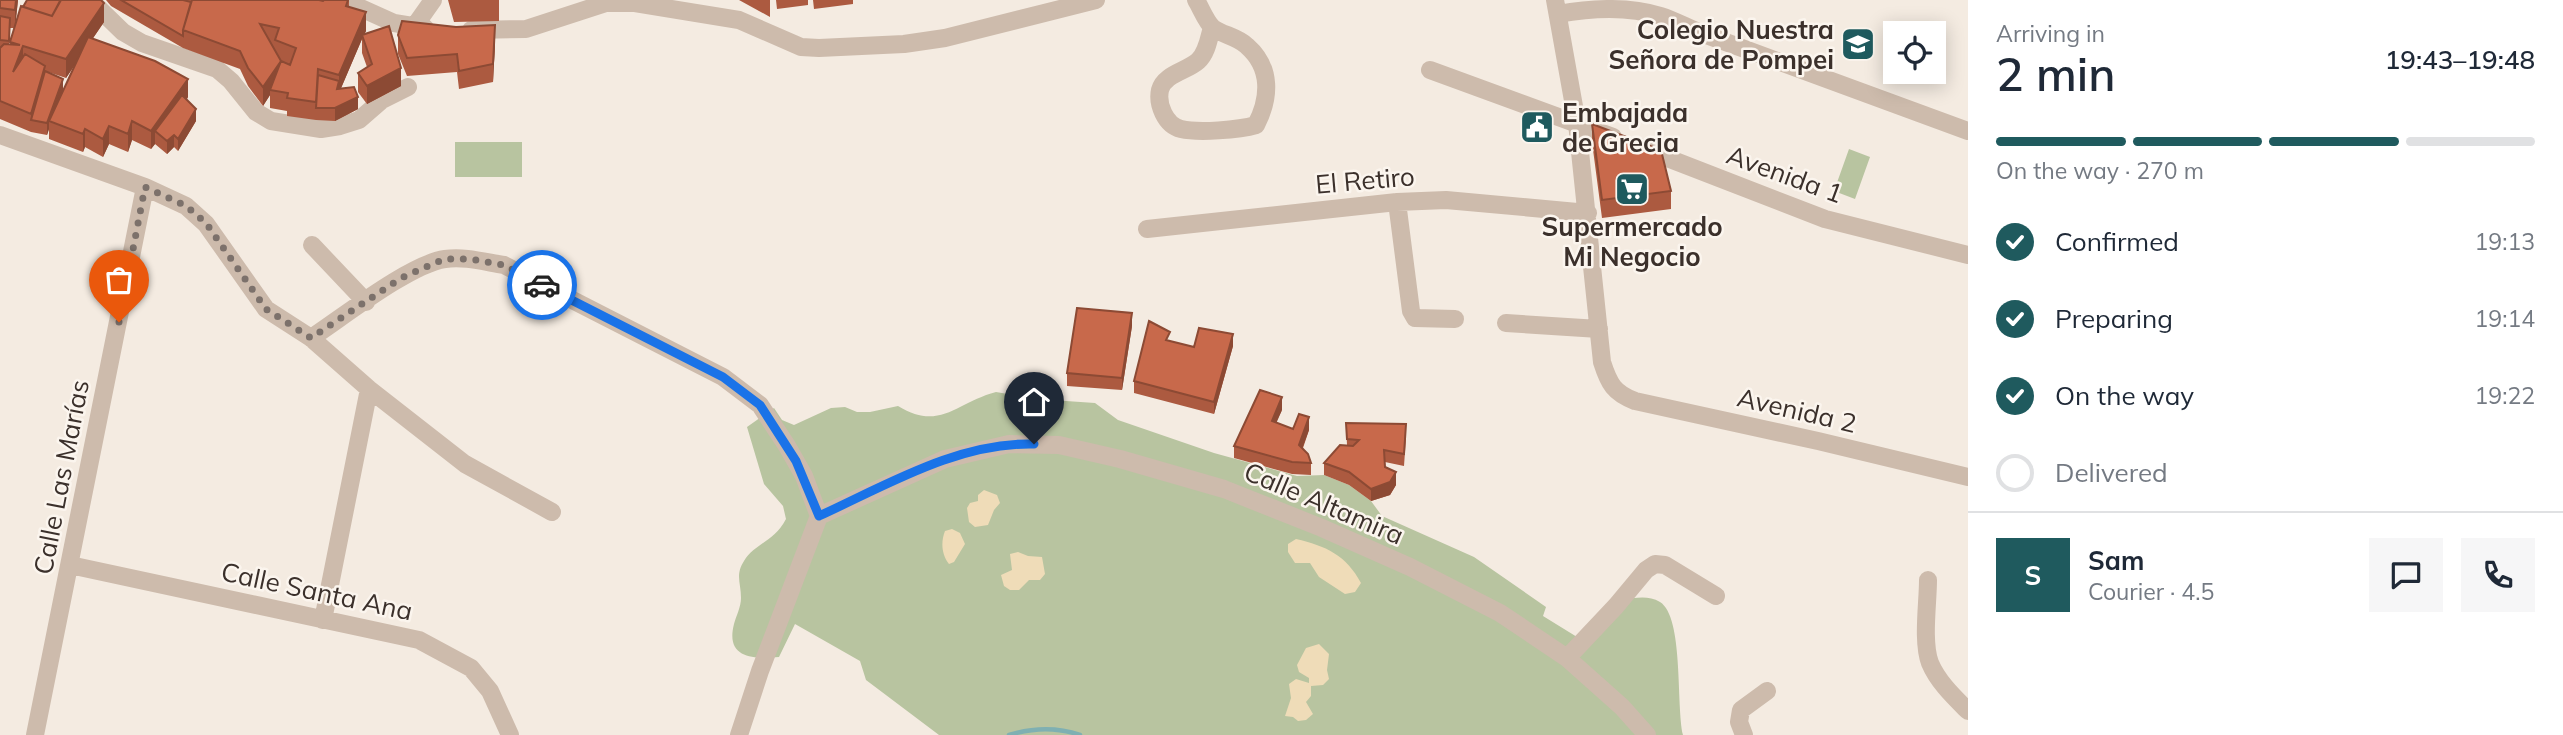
<!DOCTYPE html>
<html lang="en">
<head>
<meta charset="utf-8">
<style>
	:root { --surface:#fff; --page:#f6f6f7; --text:#1f2937; --muted:#747a83; --line:#e0e1e3; --accent:#1f5a5e }
	body { margin:0; font-family:Mulish,sans-serif; background:var(--page); color:var(--text); height:100vh; display:flex; flex-direction:column; font-size:26px; white-space:nowrap }
	* { box-sizing:border-box; margin:0 }
	p { font-size:23px; color:var(--muted) }
	.icon { flex:none; width:38px; height:38px; fill:none; stroke:currentColor; stroke-width:2; stroke-linecap:round; stroke-linejoin:round }
	.map { position:relative; flex:1; overflow:hidden }
	.drawer { display:flex; flex-direction:column; background:var(--surface); width:595px }
	.drawer>* { flex:none }
	.controls { position:absolute; left:1883px; top:21px; display:grid; gap:14px }
	.controls a { display:grid; place-items:center; width:63px; height:63px; border-radius:0px; background:var(--surface); box-shadow:0 4px 18px #0003; font-size:35px }
	.pin { position:absolute; display:grid; place-items:center; width:60px; height:60px; color:#fff; margin:-72px -30px; border-radius:50% 50% 50% 0; rotate:-45deg; box-shadow:0 0 7px #0007 }
	.pin .icon { rotate:45deg }
	.courier { position:absolute; display:grid; place-items:center; width:70px; height:70px; margin:-35px; border:5px solid #1a73e8; border-radius:50%; background:#fff; color:#222; box-shadow:0 2px 9px #0007 }
	.overview em { font-style:normal; font-weight:600 }
	.overview div { display:flex; flex-direction:column-reverse }
	.overview { display:flex; align-items:center; justify-content:space-between; height:119px; padding:0 28px }
	h1 { font-size:46px; font-weight:600; line-height:52px }
	.bar { display:grid; grid-template-columns:repeat(4,1fr); gap:10px 7px; align-content:center; height:84px; padding:0 28px }
	.bar i { height:9px; border-radius:5px; background:var(--line) }
	.bar .on { background:var(--accent) }
	.bar p { grid-column:span 4 }
	.line { display:flex; align-items:center; gap:18px; padding:0 28px; border-top:2px solid var(--line) }
	.line div { flex:1 }
	.round { display:grid; place-items:center; flex:none; width:74px; height:74px; border-radius:0px; background:var(--page) }
	ol { padding:0 28px; list-style:none }
	li { display:flex; align-items:center; gap:21px; height:77px }
	li p { margin-inline-start:auto }
	li .icon { padding:7px; border-radius:50%; background:var(--accent); color:#fff; stroke-width:4 }
	li:last-child { color:var(--muted) }
	li i { width:38px; height:38px; border:4px solid var(--line); border-radius:50% }
	main { display:flex; flex:1; min-height:0 }
	.map>svg:first-child { display:block }
</style>
</head>
<body>
<main>
<div class="map">
<svg width="1968" height="735" viewBox="0 0 1968 735">
	<rect width="100%" height="100%" fill="#f4ebe1"/>
	<path fill="#b8c4a0" d="M455,142H522V177H455Z
		M1849,149L1870,157L1855,199L1834,191Z
		M996,392L1037,399L1095,403L1118,420L1214,453L1297,476L1324,475L1349,485L1371,501L1382,516L1474,557L1546,607L1543,616L1590,645L1622,600C1635,598 1648,595 1660,602C1684,617 1676,705 1683,735H939L866,680L860,661L795,624L779,657C754,659 725,659 734,624C736,616 741,607 741,598C741,583 735,575 744,561C755,543 774,542 786,519L783,506L764,484L747,427L774,408L782,420L794,425L831,408L845,407L857,412H870L898,406C940,432 957,402 996,392Z"/>
	<path fill="#efdcb8" d="M984,490L997,495L1000,503L994,510L988,525L975,527L969,522L967,508L970,503L978,501V495Z
		M952,529L960,533L965,544L954,562L949,564C941,554 941,541 945,531Z
		M1296,539C1326,546 1346,555 1361,583L1355,592L1345,594L1319,577L1310,563H1295L1288,552V544Z
		M1018,552L1028,556L1042,557L1045,574L1040,580H1029L1019,590H1010L1004,586L1001,575L1012,570L1010,554Z
		M1319,644L1329,654L1327,670L1329,679L1323,685L1311,686V696L1306,702L1313,714L1306,720L1298,721L1293,717L1285,716L1291,698L1289,684L1296,679L1309,683V678L1299,672L1297,665L1306,648Z"/>
	<g fill="none" stroke-linecap="round" stroke-linejoin="round">
		<path stroke="#7fb0b2" stroke-width="4.5" d="M1009,735C1032,728 1057,727 1080,735"/>
		<path stroke="#cdbbac" stroke-width="18" d="M90,0L123,32L142,43L217,69L231,81L256,112L271,121L321,129L340,126L359,120L382,100L408,87
			M343,0L394,23L425,28
			M1196,0C1201,8 1206,22 1213,28C1223,35 1238,37 1247,46C1272,68 1270,98 1256,125C1239,130 1198,133 1181,129C1165,125 1157,104 1160,90C1164,74 1187,71 1198,61C1207,53 1209,38 1212,27
			M1555,0L1577,123L1602,362C1609,384 1614,393 1635,401L1818,441L1968,477
			M1558,14C1591,8 1628,6 1661,16C1674,20 1688,28 1701,33L1968,131
			M414,27L433,0
			M471,30L526,29L606,3H635L739,20L801,47L819,48L904,44L945,38L1096,0
			M1430,70L1613,137
			M0,135L145,187L186,206L206,224L266,309L311,338L369,389L465,464L552,512
			M1639,147L1825,219L1968,255
			M1397,202L1411,311L1415,318L1455,319
			M1147,229L1397,202L1446,200L1588,213
			M312,245L366,302
			M1506,323L1599,329
			M311,338C343,317 410,264 445,259C464,256 485,262 504,265L723,377L760,405L787,446L804,476L819,516L760,671L739,735
			M819,516L945,459L1009,444L1059,445L1120,459L1224,489L1322,528L1410,567L1500,613L1567,658L1622,707L1647,735
			M70,565L419,640L471,668L490,691L510,735
			M1928,580C1928,603 1922,642 1930,663C1938,682 1954,697 1968,711
			M323,620L369,389
			M1567,658L1616,606L1646,570L1655,564L1665,565L1716,596
			M35,735L145,187
			M1744,735L1739,722L1741,710L1767,691"/>
	</g>
	<path fill="#ac5a40" fill-rule="evenodd" d="M0,0H18L15,26L27,0H101L104,22L93,38L188,97L187,99L196,121L178,151L174,147L167,154L155,144L151,149L132,140L128,152L109,144L103,157L85,147L83,152L49,139V129L47,135L31,132L0,119ZM10,28H14L10,44H9ZM76,63L63,91L45,71L66,78Z
		M106,0H319L323,1L349,0V7L366,31L364,34L401,86L367,104L358,92V73L367,67L362,53V39L341,88L358,109L335,121L316,120L287,116V111L270,108V95L263,106L248,86L240,69L183,48L111,6Z
		M448,0H499V21L454,22Z
		M739,0H770V17Z
		M776,0H808V5L777,9Z
		M813,0H853V4L814,9Z
		M398,35L495,43L493,82L459,89L457,72L407,76L398,54Z
		M1592,124L1671,191V209L1602,218L1592,142Z
		M1132,326L1122,390L1067,386V373Z
		M1170,341L1194,347L1233,346L1214,414L1134,393V381Z
		M1282,410L1276,422L1293,429L1309,430L1303,448L1311,463V475L1292,474L1234,458V446Z
		M1346,423L1406,437L1404,466L1385,462V467L1396,485L1390,495L1371,501L1349,485L1324,475V463L1347,445Z"/>
	<path fill="#8c4a34" d="M16,0H18L15,29V10Z
		M104,3V22L66,78V59Z
		M366,12V31L363,37L362,35V39L339,93L337,89L339,81V75Z
		M495,25V43L493,82V64Z
		M23,46V64L13,72Z
		M281,61L270,90V95L263,106V87Z
		M45,66V84L31,120V114Z
		M401,68V86L367,104V86Z
		M63,79V91L49,121V129L47,135V123Z
		M188,79V97L160,136L155,131V144L151,149V131Z
		M358,97V109L335,121V108Z
		M196,109V121L178,151V139Z
		M132,121V140L128,152V134Z
		M109,126V144L103,157V139Z
		M85,129V147L83,152V134Z
		M174,135V147L167,154V141Z
		M1132,313V326L1122,390V378Z
		M1233,334V346L1214,414V402Z
		M1282,397V410L1272,433V421Z
		M1309,417V430L1299,457V445Z
		M1396,472V485L1390,495L1371,501V489Z"/>
	<path fill="#c8694b" stroke="#8c4a34" stroke-width="2" fill-rule="evenodd" d="M0,0H16L15,10L0,8Z
		M27,0H59L60,1L52,16L23,7Z
		M61,0H101L104,3L66,59L23,46L13,72L25,54L45,66L31,114L0,101V48L4,44L20,45L10,42L21,6L52,16Z
		M121,0H183L191,2L183,30V36Z
		M192,0H319L323,1L324,0H348L346,6L366,12L339,75L318,69L316,102L287,98L288,93L270,90L281,61L263,87L248,68L240,51L183,30ZM260,24L279,28L275,40L296,48L290,65L281,61Z
		M0,16L10,18L9,41L0,40Z
		M402,21L456,27L495,25L493,64L459,71L457,54L407,58L398,35Z
		M389,26L401,68L367,86L358,73L372,64L362,35Z
		M88,37L155,61L188,79L151,131L132,121L128,134L109,126L103,139L85,129L83,134L49,121Z
		M45,71L63,79L47,123L31,120Z
		M318,75L339,81L337,89L354,87L358,97L335,108H316Z
		M182,95L196,109L178,139L174,135L167,141L155,131Z
		M1592,124L1661,150L1671,191L1602,200Z
		M1077,308L1132,313L1122,378L1067,373Z
		M1149,321L1170,332L1166,340L1194,347L1199,328L1233,334L1214,402L1134,381Z
		M1260,390L1282,397L1272,421L1293,429L1299,414L1309,417L1299,445L1308,454L1311,463L1292,462L1234,446Z
		M1346,423L1406,424L1404,454L1384,450L1385,467L1396,472L1390,482L1371,489L1349,472L1324,463L1340,445L1353,446L1359,440L1347,439Z"/>
	<g fill="none" stroke-linecap="round" stroke-linejoin="round">
		<path stroke="#7c716b" stroke-width="7" stroke-dasharray="0 12.6" d="M119,322L145,187L186,206L206,223L266,309L311,338L401,278L444,259H471L504,265L542,285"/>
		<path stroke="#1a73e8" stroke-width="9" d="M542,285L723,377L760,405L796,461L819,516C887,485 958,442 1034,444"/>
	</g>
	<defs>
		<g id="school-square" transform="scale(1.75)"><rect x="-9" y="-9" width="18" height="18" rx="4" fill="#1f5a5e" stroke="#fbf5ee"/><path d="M0-5L7-2L0 1L-7-2ZM-4 1L0 2.5L4 1V4Q0 6-4 4Z" fill="#fff"/></g>
		<g id="civic-square" transform="scale(1.75)"><rect x="-9" y="-9" width="18" height="18" rx="4" fill="#1f5a5e" stroke="#fbf5ee"/><path d="M-.6-6.5H3V-4.5H.6V-3L4-1V1h2V6H-6V1h2V-1L-.6-3ZM-1.2 2.5V6h2.4V2.5Z" fill="#fff"/></g>
		<g id="supermarket-square" transform="scale(1.75)"><rect x="-9" y="-9" width="18" height="18" rx="4" fill="#1f5a5e" stroke="#fbf5ee"/><path d="M-6-5.5h2.5l.6 2H6L4.5 2H-2.5L-4.4-4H-6ZM-1.5 3.2a1.3 1.3 0 1 0 .1 0ZM3 3.2a1.3 1.3 0 1 0 .1 0Z" fill="#fff"/></g>
	</defs>
	<g fill-rule="evenodd">
		<use href="#school-square" x="1858" y="44"/>
		<use href="#civic-square" x="1537" y="127"/>
		<use href="#supermarket-square" x="1632" y="189"/>
	</g>
	<g text-anchor="middle" dominant-baseline="central" stroke-width="5" stroke-linejoin="round" paint-order="stroke">
		<g font-size="26" font-weight="bold" fill="#3b302b" stroke="#fbf5ee" text-anchor="end">
			<text x="1834" y="29">Colegio Nuestra<tspan x="1834" dy="30">Señora de Pompei</tspan></text>
			<text x="1562" y="112" text-anchor="start">Embajada<tspan x="1562" dy="30">de Grecia</tspan></text>
			<text x="1632" y="226" text-anchor="middle">Supermercado<tspan x="1632" dy="30">Mi Negocio</tspan></text>
		</g>
		<g font-size="26" fill="#3b302b" stroke="#fbf5ee">
			<text transform="translate(1785 174) rotate(20)">Avenida 1</text>
			<text transform="translate(1365 180) rotate(-5)">El Retiro</text>
			<text transform="translate(1797 410) rotate(13)">Avenida 2</text>
			<text transform="translate(61 477) rotate(-79)">Calle Las Marías</text>
			<text transform="translate(1324 503) rotate(23)">Calle Altamira</text>
			<text transform="translate(317 591) rotate(12)">Calle Santa Ana</text>
		</g>
	</g>
</svg>
<div class="controls">
<a><svg class="icon" aria-label="locate" viewBox="0 0 24 24"><circle cx="12" cy="12" r="6"/><path d="M12 2v4M12 18v4M2 12h4M18 12h4"/></svg></a>
</div>
<div class="pin" style="left:119px;top:322px;background:#ea580c"><svg class="icon" aria-label="bag" viewBox="0 0 24 24"><path d="M5 8h14l-1 12H6zM9 8a3 3 0 0 1 6 0"/></svg></div>
<div class="pin" style="left:1034px;top:444px;background:#1f2937"><svg class="icon" aria-label="home" viewBox="0 0 24 24"><path d="M3 11l9-7 9 7M6 9v11h12V9"/></svg></div>
<div class="courier" style="left:542px;top:285px"><svg class="icon" aria-label="car" viewBox="0 0 24 24"><path d="M5 17H2v-5l4-1 3-4h7l3 4 3 1v5h-3M9 17h6M6 11h13"/><circle cx="7" cy="17" r="2"/><circle cx="17" cy="17" r="2"/></svg></div>
</div>
<section class="drawer">
<div class="overview"><div><h1>2 min</h1><p>Arriving in</p></div><em>19:43–19:48</em></div>
<div class="bar"><i class="on"></i><i class="on"></i><i class="on"></i><i></i><p>On the way · 270 m</p></div>
<ol>
<li><svg class="icon" aria-label="check" viewBox="0 0 24 24"><path d="M5 12l5 5 9-10"/></svg>Confirmed<p>19:13</p></li>
<li><svg class="icon" aria-label="check" viewBox="0 0 24 24"><path d="M5 12l5 5 9-10"/></svg>Preparing<p>19:14</p></li>
<li><svg class="icon" aria-label="check" viewBox="0 0 24 24"><path d="M5 12l5 5 9-10"/></svg>On the way<p>19:22</p></li>
<li><i></i>Delivered</li>
</ol>
<div class="line" style="height:126px"><b class="round" style="background:var(--accent);color:#fff">S</b><div><b>Sam</b><p>Courier · 4.5</p></div><a class="round"><svg class="icon" aria-label="chat" viewBox="0 0 24 24"><path d="M4 5h16v11H9l-5 4z"/></svg></a><a class="round"><svg class="icon" aria-label="phone" viewBox="0 0 24 24"><path d="M5 4h4l2 5-3 2q2 4 5 5l2-3 5 2v4C11 20 4 13 5 4z"/></svg></a></div>
</section>
</main>
</body>
</html>
